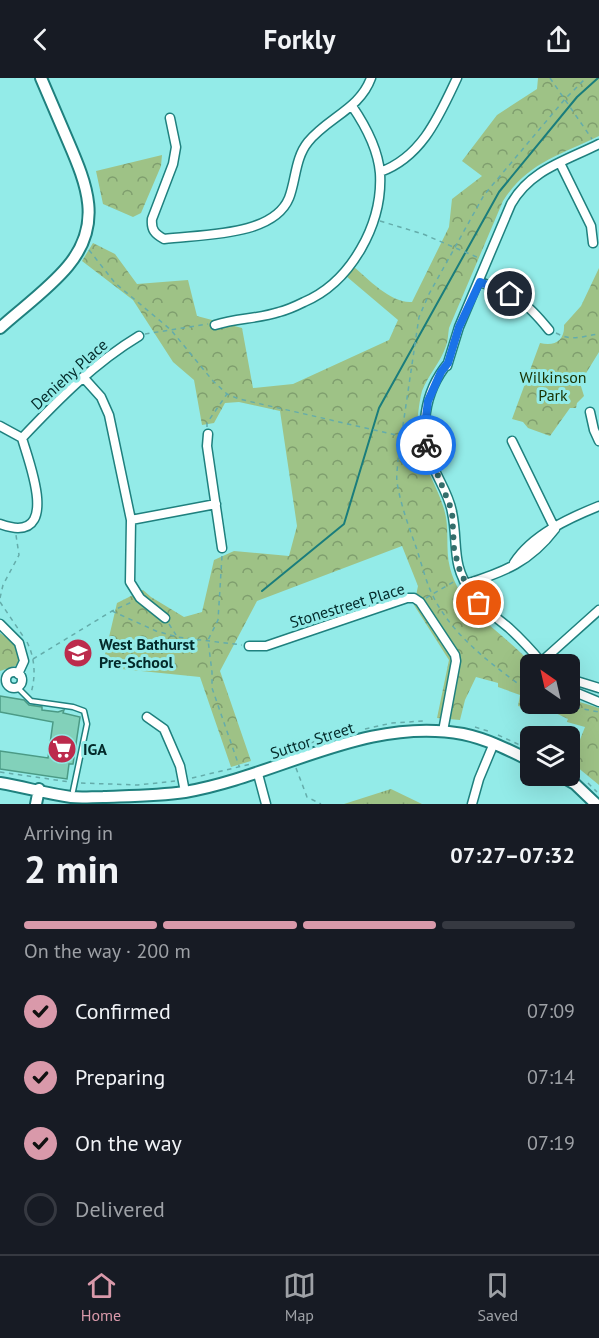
<!DOCTYPE html>
<html lang="en">
<head>
<meta charset="utf-8">
<style>
	:root { --surface:#171b24; --page:#242831; --text:#f1f3f6; --muted:#9ea1a6; --line:#363941; --accent:#d999aa }
	body { margin:0; font-family:"PT Sans",sans-serif; background:var(--page); color:var(--text); height:100vh; display:flex; flex-direction:column; font-size:22px; white-space:nowrap }
	* { box-sizing:border-box; margin:0 }
	p { font-size:20px; color:var(--muted) }
	.icon { flex:none; width:33px; height:33px; fill:none; stroke:currentColor; stroke-width:2; stroke-linecap:round; stroke-linejoin:round }
	.map { position:relative; height:726px; overflow:hidden }
	.panel { display:flex; flex-direction:column; background:var(--surface); flex:1 }
	.panel>* { flex:none }
	.needle { width:39px; rotate:326deg }
	.controls { position:absolute; left:520px; top:576px; display:grid; gap:12px }
	.controls a { display:grid; place-items:center; width:60px; height:60px; border-radius:9px; background:var(--surface); box-shadow:0 6px 24px #0002; font-size:30px }
	.pin { position:absolute; display:grid; place-items:center; width:51px; height:51px; color:#fff; margin:-26px; border:3px solid #fff; border-radius:50%; box-shadow:0 2px 6px #0007 }
	.courier { position:absolute; display:grid; place-items:center; width:60px; height:60px; margin:-30px; border:4px solid #1a73e8; border-radius:50%; background:#fff; color:#222; box-shadow:0 2px 8px #0007 }
	.headline em { font-style:normal; font-weight:800 }
	.headline div { display:flex; flex-direction:column-reverse }
	.headline { display:flex; align-items:center; justify-content:space-between; height:102px; padding:0 24px }
	h1 { font-size:39px; font-weight:800; line-height:45px }
	.bar { display:grid; grid-template-columns:repeat(4,1fr); gap:9px 6px; align-content:center; height:72px; padding:0 24px }
	.bar i { height:8px; border-radius:4px; background:var(--line) }
	.bar .active { background:var(--accent) }
	.bar p { grid-column:span 4 }
	ol { padding:0 24px; list-style:none }
	li { display:flex; align-items:center; gap:18px; height:66px }
	li p { margin-inline-start:auto }
	li .icon { padding:6px; border-radius:50%; background:var(--accent); color:#111; stroke-width:4 }
	li:last-child { color:var(--muted) }
	li i { width:33px; height:33px; border:3px solid var(--line); border-radius:50% }
	header { display:flex; justify-content:space-between; align-items:center; height:78px; padding:0 24px; background:var(--surface); font-size:27px; font-weight:800 }
	.tabs { display:flex; justify-content:space-around; align-items:center; height:84px; border-top:2px solid var(--line); background:var(--surface); font-size:16px; color:var(--muted) }
	.tabs a { display:grid; justify-items:center; gap:3px }
	.tabs .active { color:var(--accent) }
	.map>svg:first-child { display:block }
</style>
</head>
<body>
<header><svg class="icon" aria-label="back" viewBox="0 0 24 24"><path d="M15 5l-7 7 7 7"/></svg>Forkly<svg class="icon" aria-label="share" viewBox="0 0 24 24"><path d="M12 15V3M7 8l5-5 5 5M5 13v7h14v-7"/></svg></header>
<div class="map">
<svg width="599" height="726" viewBox="0 0 599 726">
	<defs>
		<pattern id="grass-tufts" width="24" height="20" patternUnits="userSpaceOnUse" patternTransform="scale(1.5)"><rect width="24" height="20" fill="#9ec286"/><path d="M3 7l-1-3M5 7V3M7 7l1-3M15 17l-1-3M17 17v-4M19 17l1-3" fill="none" stroke="#7f9e6e"/></pattern>
		<pattern id="park-crowns" width="20" height="18" patternUnits="userSpaceOnUse" patternTransform="scale(1.5)"><rect width="20" height="18" fill="#9ec286"/><path d="M2 6a3 3 0 1 1 6 0M12 15a3 3 0 1 1 6 0" fill="none" stroke="#7f9e6e"/></pattern>
	</defs>
	<rect width="100%" height="100%" fill="#93ebe8"/>
	<path fill="url(#grass-tufts)" d="M391,711L422,726H344Z"/>
	<path fill="url(#park-crowns)" d="M538,0H599V58C560,77 527,85 503,123L449,250C448,256 448,263 446,268C441,284 428,297 422,313C420,320 419,329 418,336C413,378 433,395 444,431C450,450 445,471 450,490C461,533 504,555 532,586L531,626H536L534,632L518,628L520,617L498,609V605L476,599L465,622L460,642L437,640L449,582L414,527L418,508L402,468L257,523L220,593L251,683L231,689L200,599L102,589L117,525L143,512L151,519L184,539L202,534L214,482L234,473L289,478L297,448L280,333L239,324L225,325L214,345L202,347L194,302L173,284L133,222L82,183L93,165L115,176L137,206L188,202L197,238L242,250L253,310L293,306L389,262L398,242L346,198L354,189C368,201 392,226 412,224L449,149L452,121L482,98L462,83L497,37L537,11Z
		M162,77L161,88L141,135L133,139L103,126L96,93Z
		M599,190V274L580,305L584,318L577,325L576,330H570L550,358L528,350L523,344L512,341L540,265C555,269 565,262 564,247L581,228Z
		M0,555L15,565L22,579L18,587L0,593Z
		M570,621L599,630V707L571,684L585,649L567,644L568,641L537,626H570Z"/>
	<g fill="none" stroke-linecap="round" stroke-linejoin="round">
		<path stroke="#1a7d7c" stroke-width="2" d="M262,513L344,446L379,330L499,114L577,19L598,0"/>
	</g>
	<path fill="#82d1ba" stroke="#4b9a85" stroke-width="1.5" d="M0,618L24,622L29,627L42,629V632L58,634L64,632L63,635L80,639L73,686H69L67,701L0,691V673L48,680L53,644L0,634Z"/>
	<g fill="none" stroke-linecap="round" stroke-linejoin="round">
		<g stroke="#1f807e" stroke-width="7">
			<path id="service" d="M17,609L31,623L73,629L84,633L87,646L73,713"/>
		</g>
		<g stroke="#1f807e" stroke-width="11">
			<path id="minor" d="M170,40L176,69L173,86L152,141C151,152 155,156 164,161C201,156 273,159 289,120C296,102 295,80 308,64C327,40 360,31 371,0
				M560,85L591,148L593,165
				M380,94C422,79 439,38 457,0
				M480,204C516,218 524,221 549,252
				M215,247C236,240 258,241 279,234C287,232 296,228 304,224C351,204 383,146 380,95C378,71 365,47 352,28
				M448,285C424,314 418,354 433,388C439,403 449,417 452,434C459,467 450,485 472,516C482,530 496,539 509,550C521,561 533,574 543,586
				M447,288L459,249L511,126C530,92 565,83 599,66
				M83,299L101,319L109,337L131,442L130,504L140,520L165,540
				M590,334L594,352L599,363
				M0,348L22,360C27,379 56,450 18,450C13,450 6,448 0,446
				M208,356L207,368L222,470
				M22,360C58,322 94,285 139,258
				M512,363L555,451
				M131,442L216,426
				M514,485C532,457 569,440 599,428
				M466,506C504,494 530,484 555,451
				M0,546L19,565L24,583L18,596
				M249,568H266L407,520H414L420,524L455,577L456,583L443,653
				M541,584L599,532
				M6 602a8 8 0 1 1 16 0a8 8 0 1 1-16 0Z
				M570,601L599,610
				M570,612L599,624
				M147,639L164,651L180,688L185,714
				M258,696L266,726
				M472,726L479,701L494,665"/>
		</g>
		<g stroke="#1f807e" stroke-width="14">
			<path id="tertiary" d="M0,250C22,230 49,211 68,188C103,146 87,107 68,63C59,42 50,21 41,0
				M561,698L575,706L596,726
				M0,705C24,709 48,716 71,719C82,720 92,719 103,719C131,718 157,718 185,714C278,698 366,638 463,656C487,661 509,672 531,683
				M36,726L39,711"/>
		</g>
		<path stroke="#64acaa" stroke-width="1.5" stroke-dasharray="4.5 4.5" stroke-linecap="butt" d="M550,0L592,61
			M380,143L423,156L479,180
			M89,172L115,205L171,252L213,303L227,316L239,321L401,358
			M556,255C574,264 580,258 599,256
			M145,256L208,246
			M207,349V345L227,316
			M222,478L218,542L208,562L212,594V610L239,688
			M0,520L3,507L19,477L16,457
			M426,520L455,503
			M0,524L23,558
			M112,533L156,553L177,559L242,567
			M169,546L176,557
			M27,564C35,580 36,598 31,615
			M33,581L112,533L134,523
			M531,615C495,589 453,559 433,518C425,502 421,483 415,466C408,447 400,424 397,404C396,396 398,388 398,381L419,239L429,216L484,117L565,21L586,0
			M558,626L599,634
			M475,649L491,654
			M365,651L392,645L423,643
			M498,657L531,672
			M286,674L335,656L346,655
			M296,690L307,719L321,726
			M0,694L70,704
			M192,700L251,686
			M81,705L138,707L175,703
			M588,705L597,714"/>
		<use href="#service" stroke="#fff" stroke-width="4"/>
		<use href="#minor" stroke="#fff" stroke-width="8"/>
		<use href="#tertiary" stroke="#fff" stroke-width="10"/>
	</g>
	<g fill="none" stroke-linecap="round" stroke-linejoin="round">
		<path stroke="#356e6c" stroke-width="6" stroke-dasharray="0 10.8" d="M426,367L452,433L454,471L459,490L466,506L479,525"/>
		<path stroke="#1a73e8" stroke-width="8" d="M426,367L424,355L428,323L441,294L448,285L459,249L480,204L510,216"/>
	</g>
	<defs>
		<g id="school-disc" transform="scale(1.5)"><circle r="9.5" fill="#bc2b4c" stroke="#93ebe8"/><path d="M0-5L7-2L0 1L-7-2ZM-4 1L0 2.5L4 1V4Q0 6-4 4Z" fill="#fff"/></g>
		<g id="supermarket-disc" transform="scale(1.5)"><circle r="9.5" fill="#bc2b4c" stroke="#93ebe8"/><path d="M-6-5.5h2.5l.6 2H6L4.5 2H-2.5L-4.4-4H-6ZM-1.5 3.2a1.3 1.3 0 1 0 .1 0ZM3 3.2a1.3 1.3 0 1 0 .1 0Z" fill="#fff"/></g>
	</defs>
	<g fill-rule="evenodd">
		<use href="#school-disc" x="78" y="575"/>
		<use href="#supermarket-disc" x="62" y="671"/>
	</g>
	<g text-anchor="middle" dominant-baseline="central" stroke-width="6" stroke-linejoin="round" paint-order="stroke">
		<g font-size="16" fill="#032a2a" stroke="#93ebe8">
			<text transform="translate(69 296) rotate(-42)">Deniehy Place</text>
			<text transform="translate(347 527) rotate(-17)">Stonestreet Place</text>
			<text transform="translate(312 662) rotate(-18)">Suttor Street</text>
		</g>
		<g font-size="16" fill="#183100" stroke="#93ebe8">
			<text x="553" y="299">Wilkinson<tspan x="553" dy="18">Park</tspan></text>
		</g>
		<g font-size="16" font-weight="bold" fill="#032a2a" stroke="#93ebe8" text-anchor="start">
			<text x="99" y="566">West Bathurst<tspan x="99" dy="18">Pre-School</tspan></text>
			<text x="83" y="671">IGA</text>
		</g>
	</g>
</svg>
<div class="controls">
<a><svg class="needle" viewBox="-14 -14 28 28"><path d="M0-13l5 13h-10z" fill="#e53935"/><path d="M0 13l5-13h-10z" fill="#9ea1a6"/></svg></a>
<a><svg class="icon" aria-label="layers" viewBox="0 0 24 24"><path d="M12 4l9 5-9 5-9-5zM3 14l9 5 9-5"/></svg></a>
</div>
<div class="pin" style="left:479px;top:525px;background:#ea580c"><svg class="icon" aria-label="bag" viewBox="0 0 24 24"><path d="M5 8h14l-1 12H6zM9 8a3 3 0 0 1 6 0"/></svg></div>
<div class="pin" style="left:510px;top:216px;background:#1f2937"><svg class="icon" aria-label="home" viewBox="0 0 24 24"><path d="M3 11l9-7 9 7M6 9v11h12V9"/></svg></div>
<div class="courier" style="left:426px;top:367px"><svg class="icon" aria-label="bike" viewBox="0 0 24 24"><circle cx="6" cy="16" r="4"/><circle cx="18" cy="16" r="4"/><path d="M6 16l4-8h5l3 8M10 8l3 8H6M13 5h3"/></svg></div>
</div>
<section class="panel">
<div class="headline"><div><h1>2 min</h1><p>Arriving in</p></div><em>07:27–07:32</em></div>
<div class="bar"><i class="active"></i><i class="active"></i><i class="active"></i><i></i><p>On the way · 200 m</p></div>
<ol>
<li><svg class="icon" aria-label="check" viewBox="0 0 24 24"><path d="M5 12l5 5 9-10"/></svg>Confirmed<p>07:09</p></li>
<li><svg class="icon" aria-label="check" viewBox="0 0 24 24"><path d="M5 12l5 5 9-10"/></svg>Preparing<p>07:14</p></li>
<li><svg class="icon" aria-label="check" viewBox="0 0 24 24"><path d="M5 12l5 5 9-10"/></svg>On the way<p>07:19</p></li>
<li><i></i>Delivered</li>
</ol>
</section>
<nav class="tabs">
<a class="active"><svg class="icon" aria-label="home" viewBox="0 0 24 24"><path d="M3 11l9-7 9 7M6 9v11h12V9"/></svg>Home</a>
<a><svg class="icon" aria-label="map" viewBox="0 0 24 24"><path d="M3 6l6-2 6 2 6-2v14l-6 2-6-2-6 2zM9 4v14M15 6v14"/></svg>Map</a>
<a><svg class="icon" aria-label="saved" viewBox="0 0 24 24"><path d="M7 4h10v16l-5-4-5 4z"/></svg>Saved</a>
</nav>
</body>
</html>
